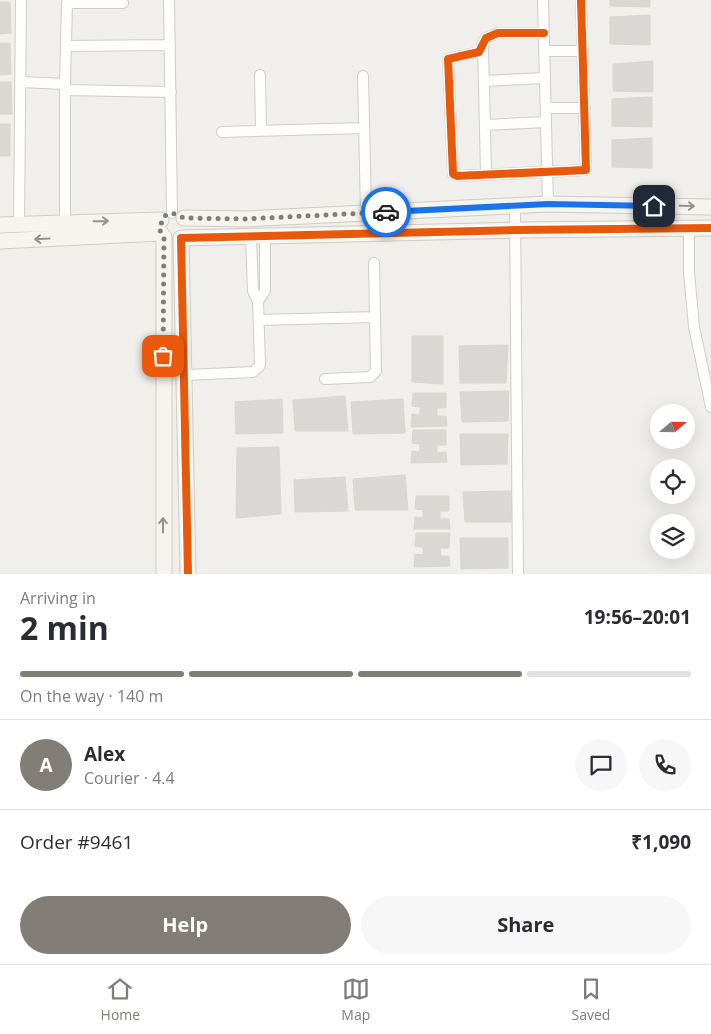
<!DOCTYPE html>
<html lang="en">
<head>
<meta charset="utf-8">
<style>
	:root { --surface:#fff; --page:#f7f7f7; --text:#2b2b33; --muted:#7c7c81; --line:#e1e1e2; --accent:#827e77 }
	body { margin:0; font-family:"Open Sans",sans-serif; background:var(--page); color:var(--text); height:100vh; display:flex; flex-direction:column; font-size:19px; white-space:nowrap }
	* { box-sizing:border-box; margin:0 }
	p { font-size:16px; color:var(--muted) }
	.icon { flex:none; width:28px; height:28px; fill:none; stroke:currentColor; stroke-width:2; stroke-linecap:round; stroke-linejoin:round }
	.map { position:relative; height:574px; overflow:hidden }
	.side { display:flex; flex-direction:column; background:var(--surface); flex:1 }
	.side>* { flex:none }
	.needle { width:32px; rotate:70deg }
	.tools { position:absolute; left:650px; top:404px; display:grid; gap:10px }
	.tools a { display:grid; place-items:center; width:45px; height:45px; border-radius:50%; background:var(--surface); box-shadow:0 5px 20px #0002; font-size:25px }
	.pin { position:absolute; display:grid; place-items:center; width:42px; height:42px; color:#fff; margin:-21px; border-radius:10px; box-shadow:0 2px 8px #0006 }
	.courier { position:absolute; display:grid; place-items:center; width:50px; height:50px; margin:-25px; border:4px solid #1a73e8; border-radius:50%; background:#fff; color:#222; box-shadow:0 1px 6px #0007 }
	.headline em { font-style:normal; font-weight:700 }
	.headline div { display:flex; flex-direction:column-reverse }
	.headline { display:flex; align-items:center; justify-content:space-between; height:85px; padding:0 20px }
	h1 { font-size:32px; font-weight:700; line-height:38px }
	.bar { display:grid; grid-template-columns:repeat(4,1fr); gap:8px 5px; align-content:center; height:60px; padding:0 20px }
	.bar i { height:6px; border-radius:4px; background:var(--line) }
	.bar .current { background:var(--accent) }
	.bar p { grid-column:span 4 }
	.line { display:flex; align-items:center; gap:12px; padding:0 20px; border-top:1px solid var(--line) }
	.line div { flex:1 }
	.round { display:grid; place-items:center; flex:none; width:52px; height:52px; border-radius:26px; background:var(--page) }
	.action { display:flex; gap:10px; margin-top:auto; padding:10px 20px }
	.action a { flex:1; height:58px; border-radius:30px; background:var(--accent); color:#fff; font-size:20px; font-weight:700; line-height:58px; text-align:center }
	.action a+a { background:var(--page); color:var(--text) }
	.menu { display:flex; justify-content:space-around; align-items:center; height:70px; border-top:1px solid var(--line); background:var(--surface); font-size:14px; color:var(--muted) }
	.menu a { display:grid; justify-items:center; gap:2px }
	.menu .current { color:var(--accent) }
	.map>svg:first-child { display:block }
</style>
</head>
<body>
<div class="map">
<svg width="711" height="574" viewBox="0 0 711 574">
	<rect width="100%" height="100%" fill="#f1efeb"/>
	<path fill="#dad8d4" stroke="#d9d6d1" d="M610,0H650V7L610,6Z
		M0,2H10L11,33L0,34Z
		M650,15V45L610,44V17Z
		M0,43H10L11,74L0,75Z
		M653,61V92L613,91V64Z
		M0,82H11L12,114H0Z
		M652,97V127L612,126V99Z
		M0,124H10V156H0Z
		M652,138V168L612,167V140Z
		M412,336H443V384L412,382Z
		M508,345L506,383H460L459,346Z
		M509,391L508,421L462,422L460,392Z
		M413,393H446V408H437V416H446L447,426L411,427L412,414L420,415V407L412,406Z
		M345,396L348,431H295L293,400Z
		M282,399L283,433L236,434L235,402Z
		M403,399L405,433L353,434L351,402Z
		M413,430H446V445H437V453L446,452L447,462L411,463L412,451L420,452V444L412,443Z
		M460,434H508L507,464L461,465Z
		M279,447L281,514L236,518L237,448Z
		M405,475L408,510H355L353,479Z
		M345,477L348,511L295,512L294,480Z
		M512,491L511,522H465L463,492Z
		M416,496H449V511H440V519H449L450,529H414L415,517L423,518V510L415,509Z
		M416,533H450L449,548H440L441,556H449L450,566L414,567L415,554L423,555V547L415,546Z
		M460,538H508V568L461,569Z"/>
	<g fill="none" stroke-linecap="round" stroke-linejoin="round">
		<g stroke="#cfcdc9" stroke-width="12">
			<path id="street" d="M169,0L172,213
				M543,0L548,204
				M544,33H498L486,38L479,52L448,59L453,174L457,176L586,170L581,0
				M66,46L170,45
				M483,46L486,174
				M544,51H583
				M260,75L261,131
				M363,76L366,213
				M484,81L545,78
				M21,82L65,84L67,3H123
				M65,90L171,92
				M546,108H585
				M485,125L546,122
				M222,132L364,128
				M515,207L518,574
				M65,223V84
				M19,224L21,0
				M689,228V272L694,327L711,407
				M258,301L265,291V236
				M259,320L375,317
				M185,375L253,372L260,365L258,301L253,291L251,236
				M325,379L370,377L376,371L374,263"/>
		</g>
		<g stroke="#d0ccc2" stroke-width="17">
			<path id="secondary" d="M184,218L245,219L548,204L711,207
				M0,225L161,220
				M164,237V574
				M0,241L161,233
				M188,574L181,238L516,230L711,228"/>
		</g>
		<use href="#street" stroke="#fdfdfc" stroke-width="10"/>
		<use href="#secondary" stroke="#f6f4ef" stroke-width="15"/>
		<g stroke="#fff" stroke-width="11">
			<path id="cycleway" d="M544,33H498L486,38L479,52L448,59L453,174L457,176L586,170L581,0
				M188,574L181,238L516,230L711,228"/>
		</g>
		<use href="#cycleway" stroke="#e8590c" stroke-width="8"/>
	</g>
	<defs><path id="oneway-shaft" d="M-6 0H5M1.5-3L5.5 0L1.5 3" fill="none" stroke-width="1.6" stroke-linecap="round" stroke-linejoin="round" transform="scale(1.25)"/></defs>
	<g stroke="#96928a">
		<use href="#oneway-shaft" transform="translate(687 206) rotate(1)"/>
		<use href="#oneway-shaft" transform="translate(101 221) rotate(-1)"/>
		<use href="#oneway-shaft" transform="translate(42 239) rotate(177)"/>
		<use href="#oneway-shaft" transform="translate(163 525) rotate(-90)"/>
	</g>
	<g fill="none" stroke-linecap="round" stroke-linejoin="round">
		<path stroke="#827e77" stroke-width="5" stroke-dasharray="0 9" d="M163,356L164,237L159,229L164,216L172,213L184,218L245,219L386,212"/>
		<path stroke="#1a73e8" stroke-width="6" d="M386,212L548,204L654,206"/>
	</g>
</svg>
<div class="tools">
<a><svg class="needle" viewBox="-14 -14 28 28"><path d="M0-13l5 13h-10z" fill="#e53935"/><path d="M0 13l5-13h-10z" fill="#7c7c81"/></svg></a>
<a><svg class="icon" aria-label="locate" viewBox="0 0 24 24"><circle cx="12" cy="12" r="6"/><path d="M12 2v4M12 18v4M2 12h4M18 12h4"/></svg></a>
<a><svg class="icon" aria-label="layers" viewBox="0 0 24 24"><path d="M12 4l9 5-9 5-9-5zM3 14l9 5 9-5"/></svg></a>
</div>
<div class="pin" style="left:163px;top:356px;background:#ea580c"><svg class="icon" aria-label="bag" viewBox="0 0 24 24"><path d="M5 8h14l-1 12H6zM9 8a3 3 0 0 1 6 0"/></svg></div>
<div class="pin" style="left:654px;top:206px;background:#1f2937"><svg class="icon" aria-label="home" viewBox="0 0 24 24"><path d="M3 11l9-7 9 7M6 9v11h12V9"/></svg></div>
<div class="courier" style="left:386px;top:212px"><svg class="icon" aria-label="car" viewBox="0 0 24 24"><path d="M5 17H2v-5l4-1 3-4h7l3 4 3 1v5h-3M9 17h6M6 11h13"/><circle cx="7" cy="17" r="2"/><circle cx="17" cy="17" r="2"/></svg></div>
</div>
<section class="side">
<div class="headline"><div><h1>2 min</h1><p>Arriving in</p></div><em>19:56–20:01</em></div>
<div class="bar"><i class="current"></i><i class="current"></i><i class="current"></i><i></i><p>On the way · 140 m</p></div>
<div class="line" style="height:90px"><b class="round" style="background:var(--accent);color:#fff">A</b><div><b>Alex</b><p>Courier · 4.4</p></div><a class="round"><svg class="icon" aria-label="chat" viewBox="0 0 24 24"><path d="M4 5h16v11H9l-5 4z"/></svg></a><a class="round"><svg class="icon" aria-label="phone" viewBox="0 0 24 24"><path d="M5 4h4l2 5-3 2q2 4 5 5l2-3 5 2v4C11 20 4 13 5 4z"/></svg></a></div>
<div class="line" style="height:65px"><div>Order #9461</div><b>₹1,090</b></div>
<div class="action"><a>Help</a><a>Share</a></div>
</section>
<nav class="menu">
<a class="current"><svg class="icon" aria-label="home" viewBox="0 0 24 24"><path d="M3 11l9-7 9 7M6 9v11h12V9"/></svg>Home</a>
<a><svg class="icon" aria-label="map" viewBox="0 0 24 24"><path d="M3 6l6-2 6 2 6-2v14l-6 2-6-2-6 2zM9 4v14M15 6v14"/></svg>Map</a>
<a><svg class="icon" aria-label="saved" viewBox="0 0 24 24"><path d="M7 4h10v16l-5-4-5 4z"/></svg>Saved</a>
</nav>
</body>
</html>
